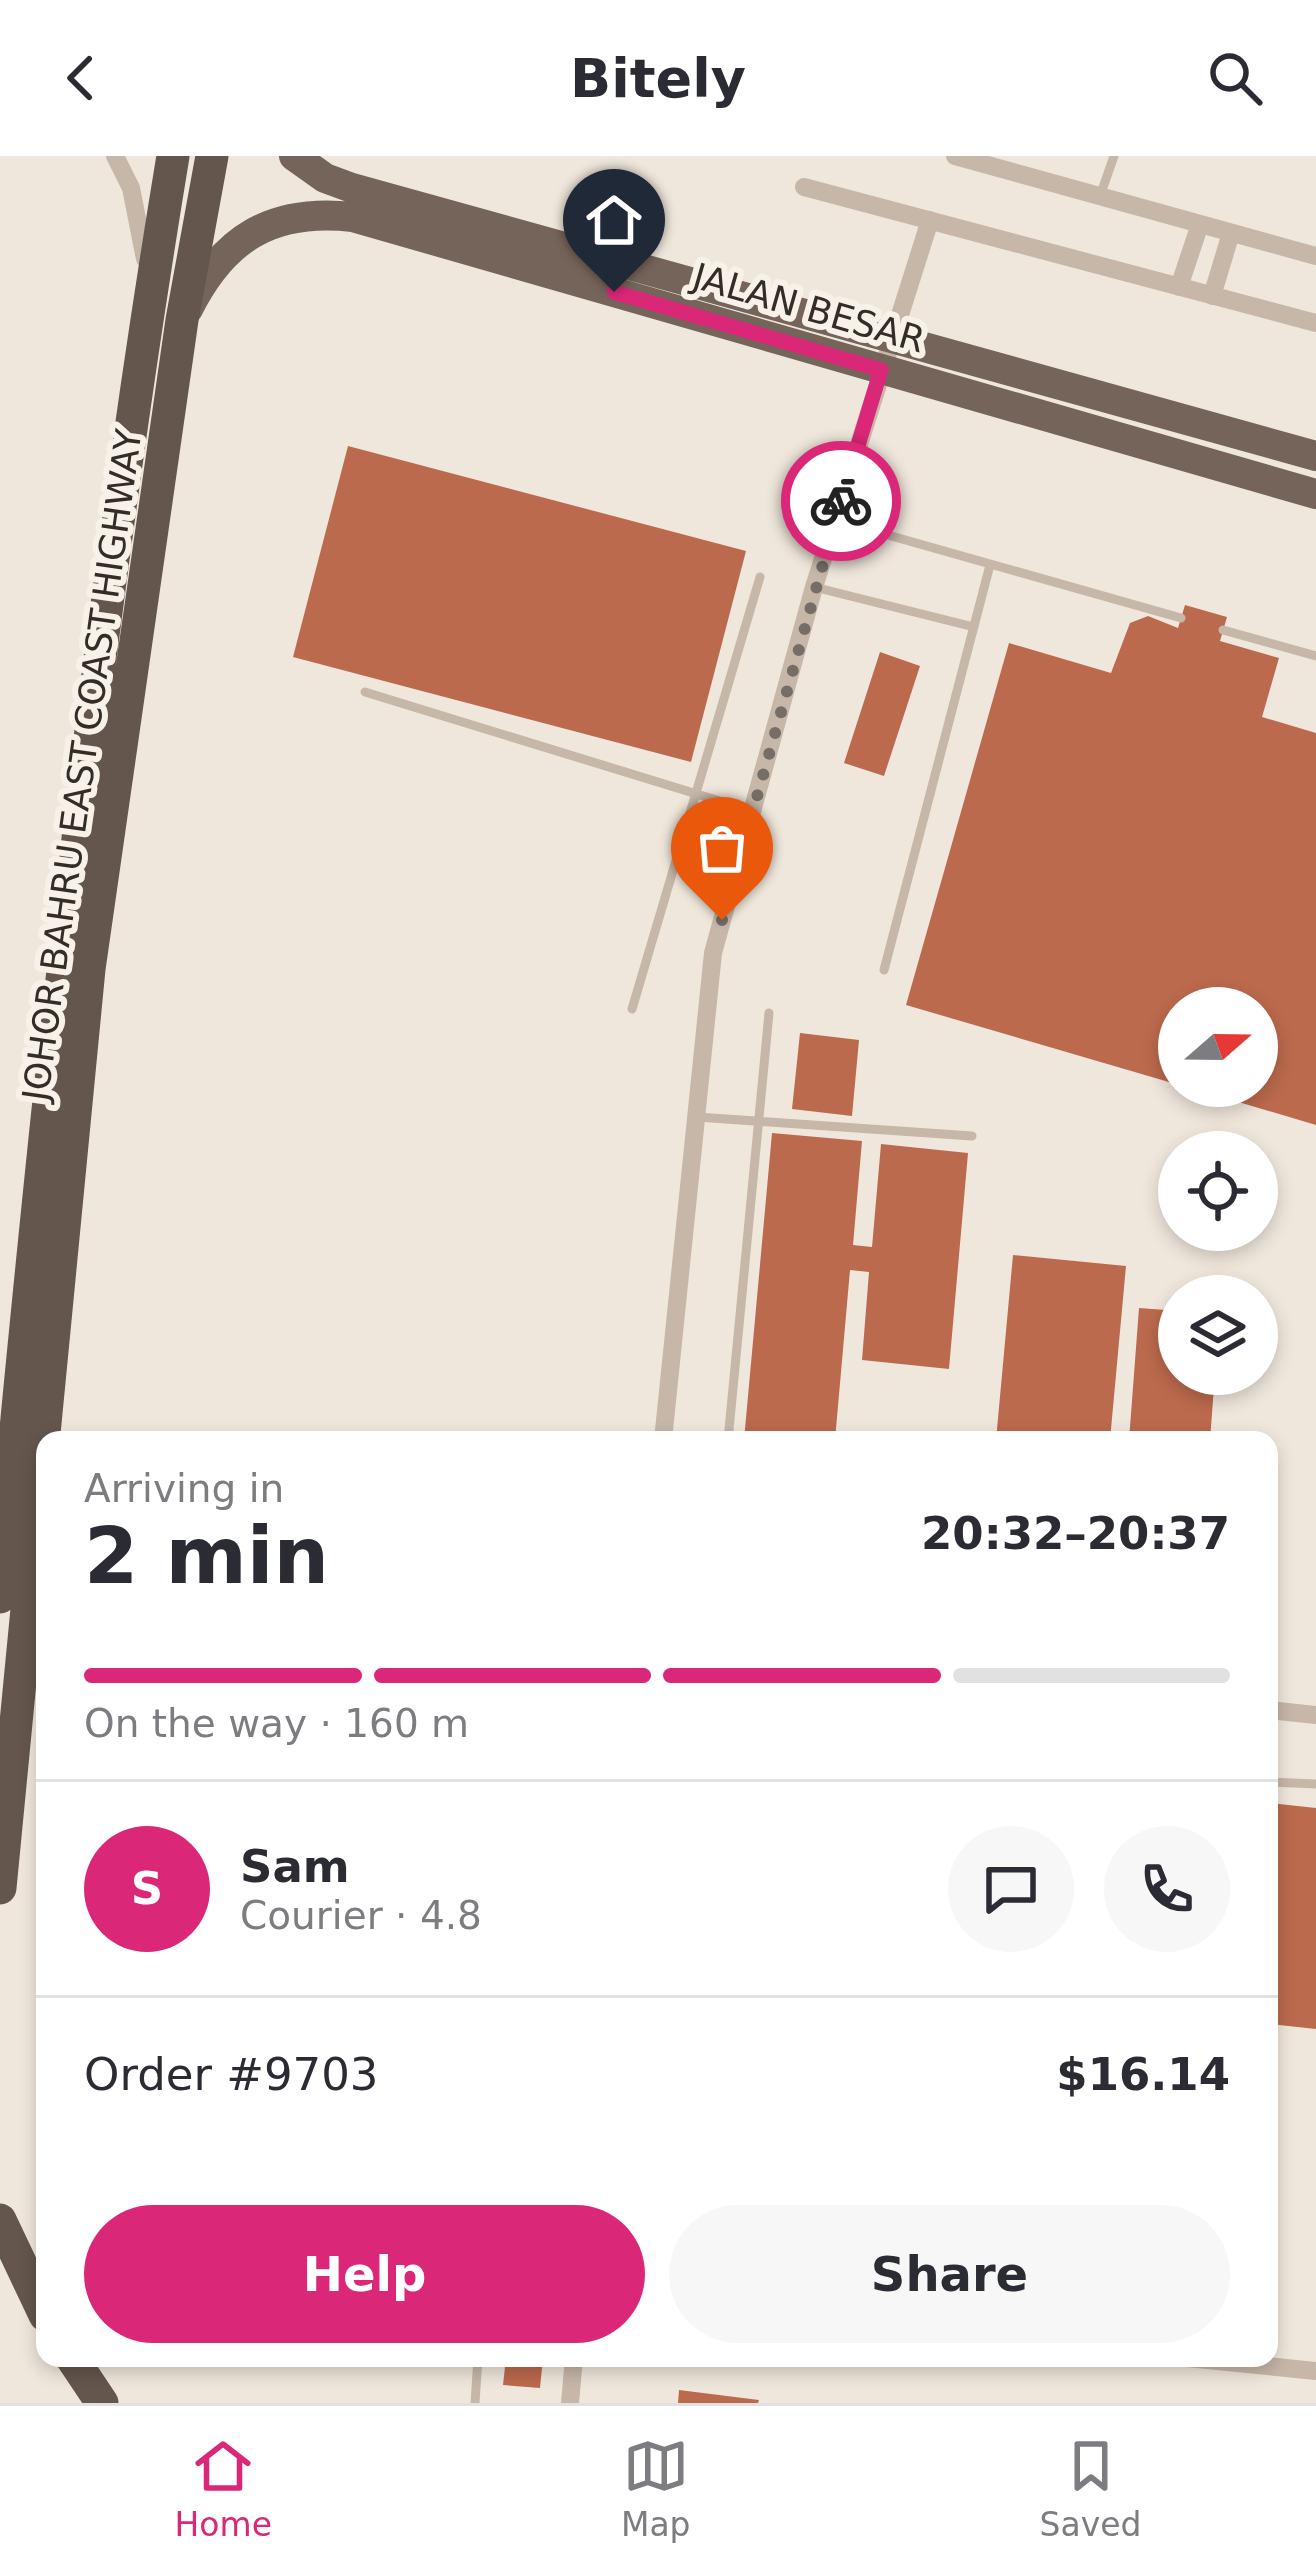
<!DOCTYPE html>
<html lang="en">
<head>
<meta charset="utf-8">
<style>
	:root { --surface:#fff; --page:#f7f7f7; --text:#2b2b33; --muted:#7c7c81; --line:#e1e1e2; --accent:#db2777 }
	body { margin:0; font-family:"DejaVu Sans",sans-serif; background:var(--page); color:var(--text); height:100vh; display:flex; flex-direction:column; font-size:45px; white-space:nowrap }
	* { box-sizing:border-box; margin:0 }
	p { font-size:39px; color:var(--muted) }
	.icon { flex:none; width:66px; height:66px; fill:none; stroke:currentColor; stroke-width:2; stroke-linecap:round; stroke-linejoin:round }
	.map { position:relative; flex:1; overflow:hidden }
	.drawer { position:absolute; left:36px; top:1275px; width:1242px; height:936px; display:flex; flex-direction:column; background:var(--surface); border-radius:24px; box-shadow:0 6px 18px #0003 }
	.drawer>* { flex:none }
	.needle { width:78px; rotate:70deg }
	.buttons { position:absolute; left:1158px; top:831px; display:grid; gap:24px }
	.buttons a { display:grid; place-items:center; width:120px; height:120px; border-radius:50%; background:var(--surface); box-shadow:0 6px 18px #0003; font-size:60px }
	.pin { position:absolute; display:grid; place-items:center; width:102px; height:102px; color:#fff; margin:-123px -51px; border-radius:50% 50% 50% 0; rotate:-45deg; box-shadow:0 0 12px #0007 }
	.pin .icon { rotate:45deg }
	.courier { position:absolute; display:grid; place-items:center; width:120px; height:120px; margin:-60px; border:9px solid #db2777; border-radius:50%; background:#fff; color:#222; box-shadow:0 3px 15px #0007 }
	.head em { font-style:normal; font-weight:700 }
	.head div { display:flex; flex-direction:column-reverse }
	.head { display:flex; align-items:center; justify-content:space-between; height:204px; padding:0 48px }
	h1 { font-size:78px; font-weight:700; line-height:90px }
	.bar { display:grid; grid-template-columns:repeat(4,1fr); gap:18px 12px; align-content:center; height:144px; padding:0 48px }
	.bar i { height:15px; border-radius:9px; background:var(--line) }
	.bar .active { background:var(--accent) }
	.bar p { grid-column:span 4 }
	.line { display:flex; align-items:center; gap:30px; padding:0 48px; border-top:3px solid var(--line) }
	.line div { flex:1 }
	.round { display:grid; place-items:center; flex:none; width:126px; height:126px; border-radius:63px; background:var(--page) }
	.button { display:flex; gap:24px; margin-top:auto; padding:24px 48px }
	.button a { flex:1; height:138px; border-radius:72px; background:var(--accent); color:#fff; font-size:48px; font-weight:700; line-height:138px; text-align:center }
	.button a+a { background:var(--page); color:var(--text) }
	header { display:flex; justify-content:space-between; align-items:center; height:156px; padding:0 48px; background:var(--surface); font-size:54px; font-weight:700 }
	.menu { display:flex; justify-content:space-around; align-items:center; height:168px; border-top:3px solid var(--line); background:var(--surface); font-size:33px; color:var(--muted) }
	.menu a { display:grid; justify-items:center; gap:6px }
	.menu .active { color:var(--accent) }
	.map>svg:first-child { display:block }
</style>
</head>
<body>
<header><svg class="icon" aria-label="back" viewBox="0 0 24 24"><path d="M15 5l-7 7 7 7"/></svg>Bitely<svg class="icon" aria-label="search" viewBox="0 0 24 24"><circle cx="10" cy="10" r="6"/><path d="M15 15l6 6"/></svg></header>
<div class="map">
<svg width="1316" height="2247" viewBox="0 0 1316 2247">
	<rect width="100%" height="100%" fill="#f0e7dc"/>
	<path fill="#bc6a4d" d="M348,290L746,395L691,606L293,501Z
		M1185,449L1227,461L1220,485L1279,502L1262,561L1316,577V969L1188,931L1257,930V852H1179V929L906,849L1009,487L1111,517L1130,467L1148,460L1178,472Z
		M880,496L920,510L884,620L844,607Z
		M800,877L859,884L852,960L792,953Z
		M772,977L862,985L853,1089L872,1091L881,988L968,997L949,1213L862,1204L869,1116L850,1114L835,1284H744Z
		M1013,1099L1126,1110L1110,1284H996Z
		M1139,1152L1179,1155V1218H1215L1210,1284H1129Z
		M1269,1647L1316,1652V1873L1269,1868Z
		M506,2202H543L540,2232L503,2229Z
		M679,2234L759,2244L758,2247H678Z"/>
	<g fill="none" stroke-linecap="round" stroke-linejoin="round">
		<path stroke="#c7b7a9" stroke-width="9" d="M1100,40L1114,0
			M835,364L1181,462
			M814,431L974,471
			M1223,474L1316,500
			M365,536L752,655
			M884,814L990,409
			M632,853L760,421
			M697,961L972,980
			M728,1284L769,857
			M1269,1626L1316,1628
			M475,2247L478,2202"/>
		<path stroke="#c7b7a9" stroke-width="18" d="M115,0L131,32L145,103
			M955,0L1316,100
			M804,31L1316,167
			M1179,131L1200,68
			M1212,140L1231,77
			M663,1284L713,797L814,431L930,64
			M1269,1554L1316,1559
			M1187,2202L1316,2215
			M570,2247L574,2202"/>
		<path stroke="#75645a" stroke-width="30" d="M294,0L325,22L352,32L1316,300
			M188,153C224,81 273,52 353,61L1316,338"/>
		<path stroke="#65564d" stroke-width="33" d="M0,1441C45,960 94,477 173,0
			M0,1732L89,813L182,164L212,0
			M0,2064L45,2159
			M72,2202L102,2247"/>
	</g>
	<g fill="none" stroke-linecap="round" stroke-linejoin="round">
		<path stroke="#766d67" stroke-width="12" stroke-dasharray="0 21.6" d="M722,764L841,345"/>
		<path stroke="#db2777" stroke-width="15" d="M614,136L881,214L841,345"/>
	</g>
	<g text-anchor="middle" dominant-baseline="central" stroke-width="12" stroke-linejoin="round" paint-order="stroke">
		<g font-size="36" fill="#352c28" stroke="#f8f1e8">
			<text transform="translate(809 152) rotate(16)">JALAN BESAR</text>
			<text transform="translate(82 609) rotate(-82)">JOHOR BAHRU EAST COAST HIGHWAY</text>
		</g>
	</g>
</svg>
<div class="buttons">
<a><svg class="needle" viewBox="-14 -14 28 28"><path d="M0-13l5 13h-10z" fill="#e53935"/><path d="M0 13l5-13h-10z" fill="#7c7c81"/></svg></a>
<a><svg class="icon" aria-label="locate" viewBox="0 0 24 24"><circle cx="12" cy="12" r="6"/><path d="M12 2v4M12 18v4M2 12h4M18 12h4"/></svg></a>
<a><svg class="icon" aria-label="layers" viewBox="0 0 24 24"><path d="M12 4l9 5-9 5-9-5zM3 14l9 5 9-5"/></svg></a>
</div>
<div class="pin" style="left:722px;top:764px;background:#ea580c"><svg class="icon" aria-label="bag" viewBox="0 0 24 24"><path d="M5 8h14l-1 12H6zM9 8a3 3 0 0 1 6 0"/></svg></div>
<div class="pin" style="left:614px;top:136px;background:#1f2937"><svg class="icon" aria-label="home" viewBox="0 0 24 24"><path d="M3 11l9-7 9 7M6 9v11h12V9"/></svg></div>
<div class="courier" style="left:841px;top:345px"><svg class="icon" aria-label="bike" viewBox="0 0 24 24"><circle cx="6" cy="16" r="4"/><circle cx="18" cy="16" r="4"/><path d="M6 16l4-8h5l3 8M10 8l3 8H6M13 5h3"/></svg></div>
<section class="drawer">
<div class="head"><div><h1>2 min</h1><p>Arriving in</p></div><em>20:32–20:37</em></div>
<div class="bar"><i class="active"></i><i class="active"></i><i class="active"></i><i></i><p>On the way · 160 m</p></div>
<div class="line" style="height:216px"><b class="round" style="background:var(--accent);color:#fff">S</b><div><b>Sam</b><p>Courier · 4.8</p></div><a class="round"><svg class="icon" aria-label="chat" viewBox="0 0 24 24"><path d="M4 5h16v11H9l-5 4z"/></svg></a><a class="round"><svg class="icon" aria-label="phone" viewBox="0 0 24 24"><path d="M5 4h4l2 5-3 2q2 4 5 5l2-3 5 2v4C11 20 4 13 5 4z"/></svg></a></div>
<div class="line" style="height:156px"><div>Order #9703</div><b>$16.14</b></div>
<div class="button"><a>Help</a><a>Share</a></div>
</section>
</div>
<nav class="menu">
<a class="active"><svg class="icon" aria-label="home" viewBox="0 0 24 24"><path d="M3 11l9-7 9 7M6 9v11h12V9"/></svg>Home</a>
<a><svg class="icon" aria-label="map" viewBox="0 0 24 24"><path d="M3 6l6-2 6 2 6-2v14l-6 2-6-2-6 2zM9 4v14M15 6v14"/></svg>Map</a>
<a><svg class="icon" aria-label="saved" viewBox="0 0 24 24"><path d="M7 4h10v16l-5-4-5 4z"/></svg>Saved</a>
</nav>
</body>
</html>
